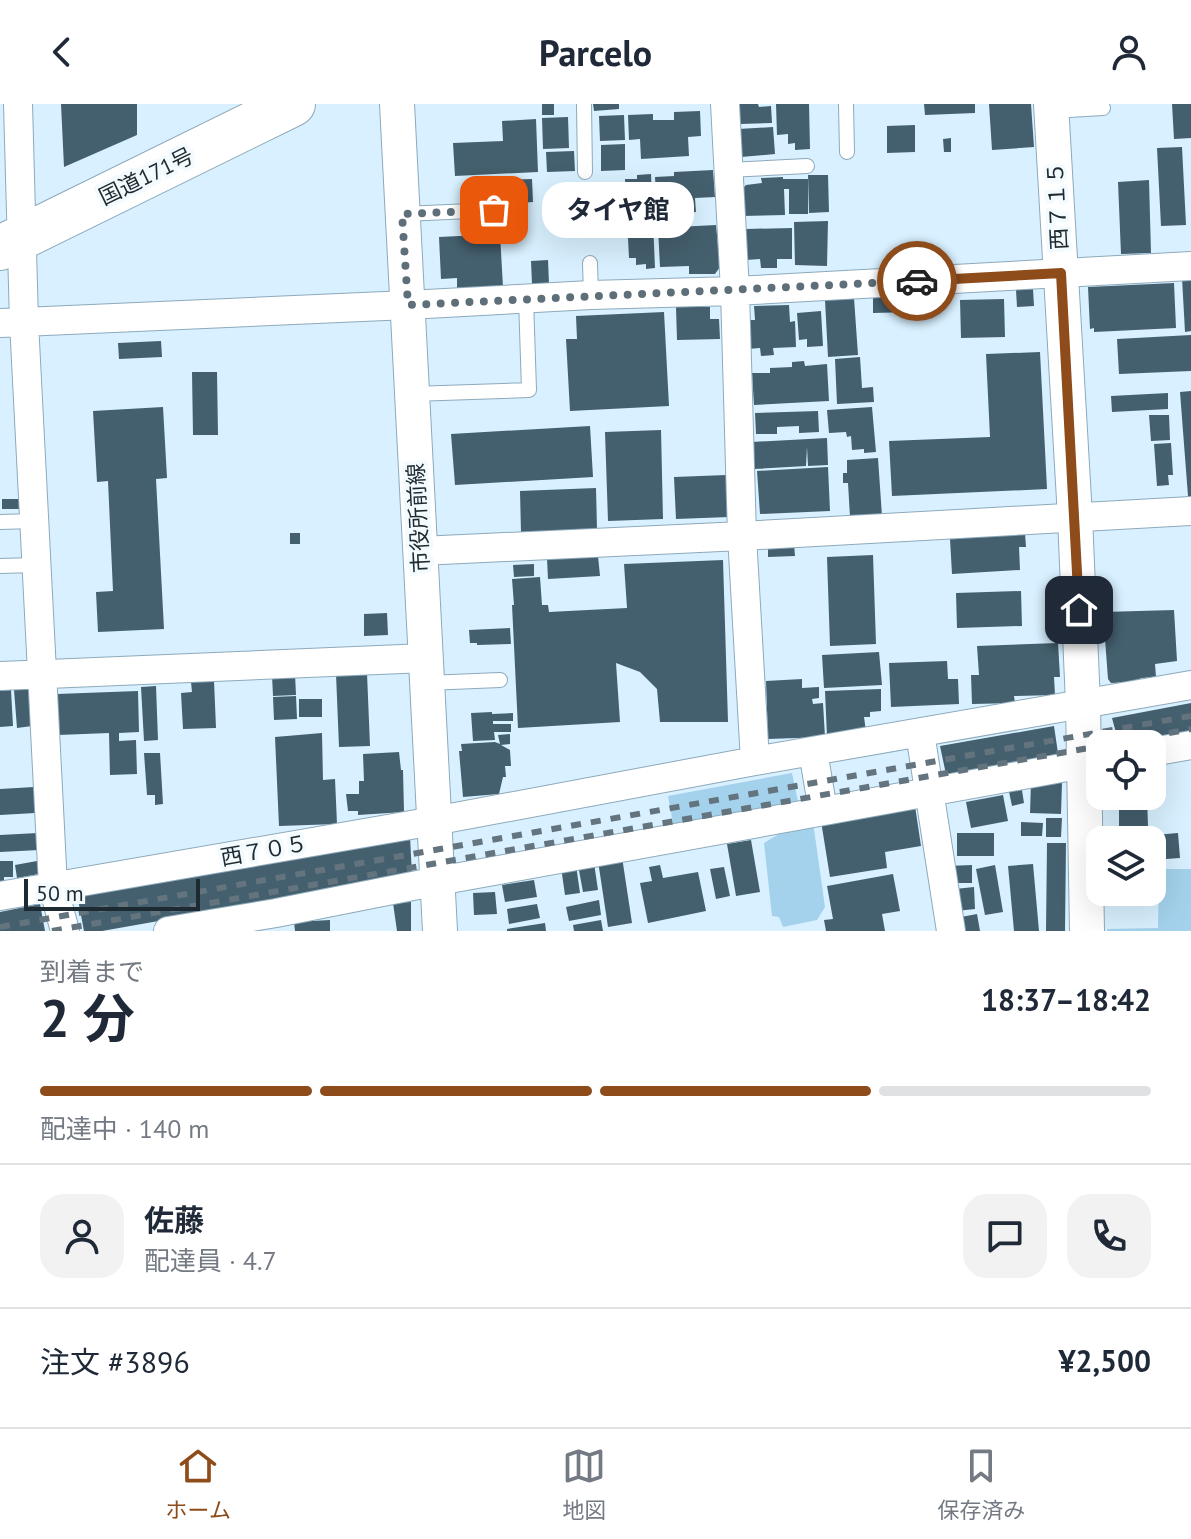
<!DOCTYPE html>
<html lang="ja">
<head>
<meta charset="utf-8">
<style>
	:root { --surface:#fff; --page:#f2f2f3; --text:#1f2937; --muted:#747a83; --line:#e0e1e3; --accent:#8e4c1a }
	body { margin:0; font-family:"PT Sans","Noto Sans JP",sans-serif; background:var(--page); color:var(--text); height:100vh; display:flex; flex-direction:column; font-size:30px; white-space:nowrap }
	* { box-sizing:border-box; margin:0 }
	p { font-size:26px; color:var(--muted) }
	.icon { flex:none; width:44px; height:44px; fill:none; stroke:currentColor; stroke-width:2; stroke-linecap:round; stroke-linejoin:round }
	.map { position:relative; height:827px; overflow:hidden }
	.side { display:flex; flex-direction:column; background:var(--surface); flex:1 }
	.side>* { flex:none }
	.tools { position:absolute; left:1086px; top:626px; display:grid; gap:16px }
	.tools a { display:grid; place-items:center; width:80px; height:80px; border-radius:16px; background:var(--surface); box-shadow:0 8px 32px #0002; font-size:40px }
	.scale { position:absolute; left:24px; bottom:20px; width:176px; box-sizing:border-box; padding-left:8px; border:4px solid #1e2a31; border-top:0; font-size:22px; line-height:28px; white-space:nowrap; color:#1e2a31; -webkit-text-stroke:6px #f4fbfe; paint-order:stroke }
	.pin { position:absolute; display:grid; place-items:center; width:68px; height:68px; color:#fff; margin:-34px; border-radius:16px; box-shadow:0 4px 12px #0006 }
	.courier { position:absolute; display:grid; place-items:center; width:80px; height:80px; margin:-40px; border:6px solid #8e4c1a; border-radius:50%; background:#fff; color:#222; box-shadow:0 2px 10px #0007 }
	.bubble { position:absolute; height:56px; border-radius:24px; background:var(--surface); box-shadow:0 8px 32px #0002; font-size:26px; font-weight:700; line-height:56px; text-align:center }
	.summary em { font-style:normal; font-weight:700 }
	.summary div { display:flex; flex-direction:column-reverse }
	.summary { display:flex; align-items:center; justify-content:space-between; height:136px; padding:0 40px }
	h1 { font-size:52px; font-weight:700; line-height:60px }
	.bar { display:grid; grid-template-columns:repeat(4,1fr); gap:12px 8px; align-content:center; height:96px; padding:0 40px }
	.bar i { height:10px; border-radius:6px; background:var(--line) }
	.bar .active { background:var(--accent) }
	.bar p { grid-column:span 4 }
	.line { display:flex; align-items:center; gap:20px; padding:0 40px; border-top:2px solid var(--line) }
	.line div { flex:1 }
	.round { display:grid; place-items:center; flex:none; width:84px; height:84px; border-radius:24px; background:var(--page) }
	header { display:flex; justify-content:space-between; align-items:center; height:104px; padding:0 40px; background:var(--surface); font-size:36px; font-weight:700 }
	.dock { display:flex; justify-content:space-around; align-items:center; height:112px; border-top:2px solid var(--line); background:var(--surface); font-size:22px; color:var(--muted) }
	.dock a { display:grid; justify-items:center; gap:4px }
	.dock .active { color:var(--accent) }
	.map>svg:first-child { display:block }
</style>
</head>
<body>
<header><svg class="icon" aria-label="back" viewBox="0 0 24 24"><path d="M15 5l-7 7 7 7"/></svg>Parcelo<svg class="icon" aria-label="person" viewBox="0 0 24 24"><circle cx="12" cy="8" r="4"/><path d="M4 21q1-7 8-7t8 7"/></svg></header>
<div class="map">
<svg width="1191" height="827" viewBox="0 0 1191 827">
	<rect width="100%" height="100%" fill="#d8f0ff"/>
	<path fill="#a4d2ec" d="M792,669L799,702L674,725L668,692Z
		M813,718L825,803L817,816L783,823L779,813L772,812L764,739L792,722Z
		M1159,765H1191V827H1107V825L1158,824Z"/>
	<path fill="#445f6e" d="M61,0H137V31L64,63Z
		M542,0H554V11H542Z
		M593,0H619V5L594,7Z
		M739,0H758L759,3L771,2L772,19L740,20Z
		M776,0H809L810,45L795,46V39L788,40V30L777,31Z
		M924,0H975V9L925,11Z
		M989,0H1031L1034,43L992,46Z
		M1172,0H1191V34L1174,35Z
		M700,7L701,32L688,33L689,52L641,55L640,35L629,36L628,11L653,10V16H674V8Z
		M624,11L625,36L600,37L599,12Z
		M568,13L569,44L543,45L542,14Z
		M536,15L538,68L455,72L453,39L503,37L502,17Z
		M915,21V48L887,49V22Z
		M773,23L775,50L741,53L738,25Z
		M951,34V48H944L943,35Z
		M625,40V66L601,67V41Z
		M1182,43L1186,121L1161,122L1157,44Z
		M574,47L575,67L547,68L546,48Z
		M713,66L715,93L695,94L696,108L657,110L655,73L674,72V68Z
		M651,70L655,164L646,165V160L636,161V154H629L625,75H637V71Z
		M808,71H828L829,108L809,109Z
		M783,73V75H808V110H789V85H784L785,111L742,112L739,88L746,81L762,79L761,74Z
		M532,75L533,98L503,100L502,76Z
		M1149,76L1151,149L1121,150L1118,78Z
		M828,117L827,162L795,161L794,118Z
		M716,121L720,163L715,170H689V162L660,163L658,124Z
		M792,124V155H777V164H761L760,155L746,156V125Z
		M500,130L503,183L457,185V174L441,175L439,133Z
		M548,156L549,180H532L531,157Z
		M1182,174H1191V227L1185,228Z
		M1174,179L1176,224L1094,228V224L1090,225L1088,183Z
		M1033,185L1034,202L1017,203L1016,186Z
		M912,191V208L873,209V192Z
		M854,194L858,251L828,253L825,196Z
		M1004,195L1005,233L961,234L960,196Z
		M789,201L790,218L795,217L796,243L773,244L774,251L761,252L760,244L748,245L747,216H755L754,202Z
		M676,203H710V215H719L720,235L677,236Z
		M821,207L823,242L807,243V235L799,236L797,209Z
		M664,208L669,302L570,307L566,235H577L576,212Z
		M1191,231V267L1119,270L1117,235Z
		M161,237L162,253L119,255L118,239Z
		M1040,248L1047,385L892,392L889,337L990,333L986,250Z
		M860,253L862,284L873,283L874,298L837,300L835,255Z
		M804,257L805,262L827,260L829,297L754,301L752,269H770V264L792,263V258Z
		M192,268H217L218,331H193Z
		M1191,287V392H1188L1180,288Z
		M1168,289V305L1112,308L1111,292Z
		M163,303L167,374L156,375L164,525L98,528L96,488L113,487L108,377L97,378L93,307Z
		M872,303L876,348L864,349V345L852,346L851,332L847,333L846,328L829,329L827,306Z
		M818,307L819,328L799,329V322L777,323V330H756L755,309Z
		M1149,311H1169L1170,336L1151,337Z
		M590,322L593,373L455,381L451,330Z
		M661,326L663,415L608,417L605,328Z
		M827,334L828,361L808,362L807,343L806,362L754,365L752,338Z
		M1171,339L1173,371H1168L1169,381L1157,382L1154,340Z
		M878,354L882,412L850,413L848,379H843V369H847V356Z
		M828,363L830,407L760,410L757,367Z
		M727,371L729,413L676,415L674,373Z
		M596,384L597,425L521,428L520,387Z
		M2,395H21V405H2Z
		M290,429H300V440H290Z
		M1025,429L1026,443H1019L1020,466L952,470L950,435Z
		M794,440L795,452L768,453V442Z
		M873,451L876,540L830,542L827,453Z
		M598,452L600,472L548,475L547,455Z
		M723,456L728,618H660L657,585L640,568L616,559L620,618L518,624L512,501H514L512,475L540,473L542,501H548L549,508L627,504L624,460Z
		M534,460V472L514,473L513,461Z
		M1021,487L1022,522L957,524L956,489Z
		M1174,506L1177,557L1155,560L1156,573L1142,574L1129,578L1111,579L1108,575L1103,508Z
		M387,509L388,531L364,532V510Z
		M510,524L511,540L477,541V539H470L469,526Z
		M1058,539L1060,573H1054L1055,591L1014,592L1015,599L972,600L971,571H979L977,542Z
		M879,548L882,581L824,584L822,551Z
		M947,557L948,575H958L959,600L891,603L889,559Z
		M367,569L370,642L339,643L336,570Z
		M295,570L296,591L273,592L272,571Z
		M802,575V584L819,583V594L812,595L813,600L823,599L825,633L768,635L766,577Z
		M214,577L216,624L183,625L181,589L192,588L191,578Z
		M156,582L158,636L144,637L141,583Z
		M29,584L32,622L17,624L14,586Z
		M881,585V607L870,608V613H864L866,627L827,632L825,587Z
		M11,586L13,622L0,623V587Z
		M138,587L139,628L119,629V637L136,636L137,670L110,671L109,629L58,631L57,590Z
		M296,592L297,615L274,616L273,593Z
		M299,595H322V613H299Z
		M1191,599V634L1152,640H1119L1112,614Z
		M492,608V610L513,609V617H493V620H511V628H494L495,636L473,637L471,609Z
		M1054,622L1059,656L947,675L940,642Z
		M322,629L323,676L335,675L337,720L279,722L275,633Z
		M510,630V640L501,641L510,646L511,662H505L506,673H503L499,690L463,693L459,647H462L461,640L495,638L500,640L498,631Z
		M399,648L401,666H403L404,708L358,711V707H348L346,690H359V677H364L363,650Z
		M144,649H160L163,700L155,701V691H147Z
		M1031,678L1062,679L1061,710L1030,709Z
		M1021,680L1024,699L1012,702L1008,683Z
		M34,683L35,709L0,711V685Z
		M1003,691L1008,717L971,724L966,698Z
		M1119,692H1147L1148,722L1119,723Z
		M915,702L921,742L885,748L887,764L830,773L821,717Z
		M1046,714H1062L1061,733H1046Z
		M1021,718L1043,719L1042,732H1021Z
		M38,729L39,746L0,748V731Z
		M957,729H994V752H957Z
		M1178,729L1180,754L1152,756V736H1119V734Z
		M410,732L412,772L102,827H84L77,790Z
		M751,736L760,788L736,792L727,740Z
		M1047,739H1066L1065,827H1046Z
		M622,753L632,819L608,823L598,757Z
		M0,757H13V773H4V779H0Z
		M37,757L39,770L17,774L15,761Z
		M594,759L598,786L583,788L578,761Z
		M1033,760L1039,827H1014L1008,762Z
		M576,761L580,789L565,791L561,763Z
		M660,761L663,774L698,768L706,807L648,819L640,779L652,777L649,763Z
		M972,761V779H949L948,762Z
		M995,761L1003,808L985,811L976,765Z
		M724,763L730,792L716,795L710,765Z
		M893,770L900,807L882,810L885,827H826L824,816L833,815L827,782Z
		M534,776L537,793L505,798L502,781Z
		M974,783L975,805L956,807L955,785Z
		M495,788L497,810L474,811L473,789Z
		M599,796L601,811L569,817L566,803Z
		M411,798V827H397L393,799Z
		M40,800L45,827H0V808Z
		M537,800L540,814L509,820L507,805Z
		M977,810L980,827H964L961,813Z
		M330,816V827H295L294,818Z
		M601,816L603,827H574L573,821Z
		M545,819L546,827H507V825Z"/>
	<g fill="none" stroke-linecap="round" stroke-linejoin="round">
		<g stroke="#8daabb" stroke-width="16">
			<path id="service" d="M584,0L585,68
				M846,0L847,48
				M1052,7L1103,4
				M728,66L807,62
				M403,110L494,106
				M590,159L591,191
				M412,290L529,286L526,195
				M0,418L34,417
				M0,462L36,461
				M427,579L500,576"/>
		</g>
		<g stroke="#8daabb" stroke-width="30">
			<path id="minor" d="M18,0L24,218L53,782L65,827
				M725,0L735,187L742,432L755,657
				M0,219L408,201L591,191L735,187L1191,162
				M420,447L742,432L1191,407
				M0,572L426,554
				M920,629L951,827
				M813,647L823,707
				M1152,648L1191,641
				M0,792L434,717L755,657L1191,581
				M168,827L276,809L438,777L1100,657"/>
		</g>
		<g stroke="#8daabb" stroke-width="36">
			<path id="tertiary" d="M397,0L440,827
				M1051,0L1075,413L1083,600L1087,827"/>
		</g>
		<g stroke="#8daabb" stroke-width="46">
			<path id="trunk" d="M0,144L293,0"/>
		</g>
		<use href="#service" stroke="#fff" stroke-width="14"/>
		<use href="#minor" stroke="#fff" stroke-width="28"/>
		<use href="#tertiary" stroke="#fff" stroke-width="34"/>
		<use href="#trunk" stroke="#fff" stroke-width="44"/>
		<path stroke="#64747e" stroke-width="6" stroke-dasharray="10 10" stroke-linecap="butt" d="M1110,640L1191,625
			M0,823L1191,612
			M52,827L1100,642"/>
	</g>
	<g fill="none" stroke-linecap="round" stroke-linejoin="round">
		<path stroke="#5f6f79" stroke-width="8" stroke-dasharray="0 14.4" d="M494,106L402,110L408,201L917,177"/>
		<path stroke="#8e4c1a" stroke-width="10" d="M917,177L1061,169L1079,506"/>
	</g>
	<g text-anchor="middle" dominant-baseline="central" stroke-width="8" stroke-linejoin="round" paint-order="stroke">
		<g font-size="22" fill="#1e2a31" stroke="#f4fbfe">
			<text transform="translate(146 72) rotate(-26)">国道171号</text>
			<text transform="translate(1057 102) rotate(-93)">西７１５</text>
			<text transform="translate(418 414) rotate(-93)">市役所前線</text>
			<text transform="translate(264 746) rotate(-10)">西７０５</text>
		</g>
	</g>
</svg>
<div class="tools">
<a><svg class="icon" aria-label="locate" viewBox="0 0 24 24"><circle cx="12" cy="12" r="6"/><path d="M12 2v4M12 18v4M2 12h4M18 12h4"/></svg></a>
<a><svg class="icon" aria-label="layers" viewBox="0 0 24 24"><path d="M12 4l9 5-9 5-9-5zM3 14l9 5 9-5"/></svg></a>
</div>
<div class="scale">50 m</div>
<div class="pin" style="left:494px;top:106px;background:#ea580c"><svg class="icon" aria-label="bag" viewBox="0 0 24 24"><path d="M5 8h14l-1 12H6zM9 8a3 3 0 0 1 6 0"/></svg></div>
<div class="pin" style="left:1079px;top:506px;background:#1f2937"><svg class="icon" aria-label="home" viewBox="0 0 24 24"><path d="M3 11l9-7 9 7M6 9v11h12V9"/></svg></div>
<div class="courier" style="left:917px;top:177px"><svg class="icon" aria-label="car" viewBox="0 0 24 24"><path d="M5 17H2v-5l4-1 3-4h7l3 4 3 1v5h-3M9 17h6M6 11h13"/><circle cx="7" cy="17" r="2"/><circle cx="17" cy="17" r="2"/></svg></div>
<div class="bubble" style="left:542px;top:78px;width:152px">タイヤ館</div>
</div>
<section class="side">
<div class="summary"><div><h1>2 分</h1><p>到着まで</p></div><em>18:37–18:42</em></div>
<div class="bar"><i class="active"></i><i class="active"></i><i class="active"></i><i></i><p>配達中 · 140 m</p></div>
<div class="line" style="height:144px"><a class="round"><svg class="icon" aria-label="person" viewBox="0 0 24 24"><circle cx="12" cy="8" r="4"/><path d="M4 21q1-7 8-7t8 7"/></svg></a><div><b>佐藤</b><p>配達員 · 4.7</p></div><a class="round"><svg class="icon" aria-label="chat" viewBox="0 0 24 24"><path d="M4 5h16v11H9l-5 4z"/></svg></a><a class="round"><svg class="icon" aria-label="phone" viewBox="0 0 24 24"><path d="M5 4h4l2 5-3 2q2 4 5 5l2-3 5 2v4C11 20 4 13 5 4z"/></svg></a></div>
<div class="line" style="height:104px"><div>注文 #3896</div><b>¥2,500</b></div>
</section>
<nav class="dock">
<a class="active"><svg class="icon" aria-label="home" viewBox="0 0 24 24"><path d="M3 11l9-7 9 7M6 9v11h12V9"/></svg>ホーム</a>
<a><svg class="icon" aria-label="map" viewBox="0 0 24 24"><path d="M3 6l6-2 6 2 6-2v14l-6 2-6-2-6 2zM9 4v14M15 6v14"/></svg>地図</a>
<a><svg class="icon" aria-label="saved" viewBox="0 0 24 24"><path d="M7 4h10v16l-5-4-5 4z"/></svg>保存済み</a>
</nav>
</body>
</html>
